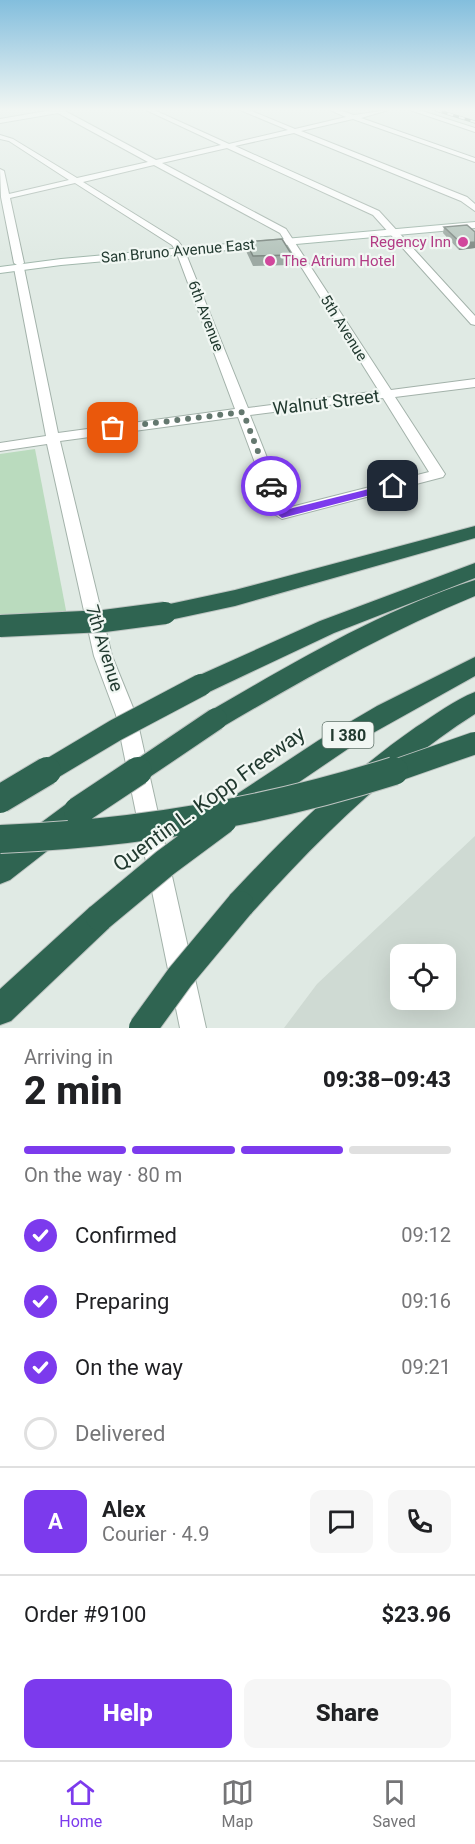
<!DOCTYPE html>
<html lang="en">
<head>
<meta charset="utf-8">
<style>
	:root { --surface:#fff; --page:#f6f6f6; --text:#202124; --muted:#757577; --line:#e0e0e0; --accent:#7c3aed }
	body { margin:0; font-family:Roboto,sans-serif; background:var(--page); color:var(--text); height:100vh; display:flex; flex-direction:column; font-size:22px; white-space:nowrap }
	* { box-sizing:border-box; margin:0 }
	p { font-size:20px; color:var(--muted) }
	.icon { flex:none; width:33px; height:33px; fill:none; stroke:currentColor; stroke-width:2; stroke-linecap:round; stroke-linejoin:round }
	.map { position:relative; height:1028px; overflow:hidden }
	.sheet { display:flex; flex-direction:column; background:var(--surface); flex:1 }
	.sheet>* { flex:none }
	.tools { position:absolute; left:390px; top:944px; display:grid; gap:12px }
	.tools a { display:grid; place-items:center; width:66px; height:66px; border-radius:12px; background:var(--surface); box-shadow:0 6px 24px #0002; font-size:30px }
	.pin { position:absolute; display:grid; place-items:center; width:51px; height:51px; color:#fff; margin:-26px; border-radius:12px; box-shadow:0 3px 9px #0006 }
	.courier { position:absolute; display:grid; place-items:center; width:60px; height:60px; margin:-30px; border:4px solid #7c3aed; border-radius:50%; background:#fff; color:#222; box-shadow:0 2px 8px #0007 }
	.overview em { font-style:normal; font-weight:800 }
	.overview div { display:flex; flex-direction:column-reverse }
	.overview { display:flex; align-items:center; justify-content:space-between; height:102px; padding:0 24px }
	h1 { font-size:39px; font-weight:800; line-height:45px }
	.bar { display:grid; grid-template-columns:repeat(4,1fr); gap:9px 6px; align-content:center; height:72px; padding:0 24px }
	.bar i { height:8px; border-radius:4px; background:var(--line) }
	.bar .current { background:var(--accent) }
	.bar p { grid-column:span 4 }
	.line { display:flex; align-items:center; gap:15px; padding:0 24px; border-top:2px solid var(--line) }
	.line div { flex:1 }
	.round { display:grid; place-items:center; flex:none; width:63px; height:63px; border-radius:12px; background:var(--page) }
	ol { padding:0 24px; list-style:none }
	li { display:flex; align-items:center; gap:18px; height:66px }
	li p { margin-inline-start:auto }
	li .icon { padding:6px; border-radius:50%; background:var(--accent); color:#fff; stroke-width:4 }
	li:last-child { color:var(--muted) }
	li i { width:33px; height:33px; border:3px solid var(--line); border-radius:50% }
	.action { display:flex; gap:12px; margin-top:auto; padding:12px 24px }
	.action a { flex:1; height:69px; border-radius:12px; background:var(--accent); color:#fff; font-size:24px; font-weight:800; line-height:69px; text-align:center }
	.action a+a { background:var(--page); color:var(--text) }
	.tabs { display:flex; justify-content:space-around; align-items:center; height:84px; border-top:2px solid var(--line); background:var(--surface); font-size:16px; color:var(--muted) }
	.tabs a { display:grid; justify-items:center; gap:3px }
	.tabs .current { color:var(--accent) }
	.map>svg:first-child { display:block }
</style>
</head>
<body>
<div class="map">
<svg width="475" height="1028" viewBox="0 0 475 1028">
	<rect width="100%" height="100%" fill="#e0eae4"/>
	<path fill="#cfdad3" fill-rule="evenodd" d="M475,836V1028H284L317,984ZM400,954H446V999H400Z"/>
	<path fill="#badbbe" d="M35,449L70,631L0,628V454Z"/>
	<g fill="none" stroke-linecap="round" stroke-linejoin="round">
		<g stroke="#a3b2aa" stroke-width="2">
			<path id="street" d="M52,110H66L65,111L156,160L221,145L146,110H154L229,144L288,130L240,110H249L295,129L346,117L330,110H339L354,115L388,110L361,118L475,158V162L353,119L301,131L467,197L475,204V211L461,201L294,133L235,146L379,211L475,316V325L471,324L373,215L227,148L162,163L286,229L391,390L475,379V387L395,397L445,474L443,477L282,519L274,514L238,417L60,441L112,656L136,715L206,1028H180L116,715L94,656L47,444L0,451V443L46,436L14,268L17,265L14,263L1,197L0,169L4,171L9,194L69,180L9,141L0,139V135L13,139L77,178L148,162L58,113L0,123V119ZM154,165L280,233L379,391L248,408L184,249L178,241L83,182ZM75,183L172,245L176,251L235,409L58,433L24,268L21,265L24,263L10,198ZM383,398L429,472L287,508L250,415Z
				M410,110H419L475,128V132Z"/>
		</g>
		<g stroke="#a2b8ad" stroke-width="2">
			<path id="secondary" d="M475,222V228L61,265L0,273V267L61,259Z"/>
		</g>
		<g stroke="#bdc4c1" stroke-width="2">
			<path id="highway" d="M475,526V538L235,606L165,621L158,619L155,613L158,607L165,605L235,590Z
				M475,563V578L334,633L209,692L201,695L193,692L190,685L193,678L320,621Z
				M475,580V596C387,632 306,678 224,726L216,729L208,726L204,719L208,712C293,663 381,610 475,580Z
				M475,657V676L364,738L252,814L243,817L234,814L230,805L234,796L319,740L377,706Z
				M475,692V714C389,769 318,839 250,915L240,919L230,915L226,905L230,895C287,834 347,775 416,727C435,715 454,700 475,692Z
				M78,798L87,802L91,811L87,820L10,880L0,884V853L69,802Z
				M100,903L110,907L114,917L110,927L11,1021L0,1025V989L90,907Z"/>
		</g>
		<use href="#street" fill="#fff" fill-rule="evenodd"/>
		<use href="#secondary" fill="#fff" fill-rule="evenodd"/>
		<use href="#highway" fill="#2f6451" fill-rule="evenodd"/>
		<g stroke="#5c766b" stroke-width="3">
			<path id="rail" d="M436,110L475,122"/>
		</g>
		<use href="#rail" stroke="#f1f7f3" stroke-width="2" stroke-dasharray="6" stroke-linecap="butt"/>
		<g stroke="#bdc4c1" stroke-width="24" stroke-linecap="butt">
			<path id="highway-bridge-far1" d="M0,626L104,621L165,613
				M44,773L116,730L201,685
				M136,773L216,719
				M389,773L475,743"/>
		</g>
		<g stroke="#bdc4c1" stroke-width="30" stroke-linecap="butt">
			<path id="highway-bridge" d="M0,799L47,771
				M78,811L138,771
				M0,839C135,834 265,812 394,771
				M100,917L165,863L223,820
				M143,1028L180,977L240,905"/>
		</g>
		<use href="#highway-bridge-far1" stroke="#2f6451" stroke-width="22"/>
		<use href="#highway-bridge" stroke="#2f6451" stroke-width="28"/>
	</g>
	<path fill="#9da9a3" d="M444,227L475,232V248L459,250L443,233Z
		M246,242L292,255L291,265L253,266L246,251Z"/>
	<path fill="#7f8a84" d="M475,242V248L459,250L461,243Z"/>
	<path fill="#b6c5bd" stroke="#7f8a84" stroke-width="1.5" d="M467,225L475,232V242L461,243L444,227Z
		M282,239L292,255L253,256L246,242Z"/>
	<linearGradient id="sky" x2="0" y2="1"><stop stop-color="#83bedd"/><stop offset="0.43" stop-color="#f1f6f3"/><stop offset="1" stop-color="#f1f6f3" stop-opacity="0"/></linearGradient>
	<rect width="475" height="254" fill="url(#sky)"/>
	<path fill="#7c3aed" d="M393,483L398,486L397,488L282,518L277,514L266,486L274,484L285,510Z"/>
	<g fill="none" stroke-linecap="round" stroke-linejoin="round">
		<path stroke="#64786f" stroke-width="6" stroke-dasharray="0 10.8" d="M113,428L243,412L271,486"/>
	</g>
	<g fill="#d1479c" stroke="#f1f7f3" stroke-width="2">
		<circle cx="463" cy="242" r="6"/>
		<circle cx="270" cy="261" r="6"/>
	</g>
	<g text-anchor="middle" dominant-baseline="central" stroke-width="4.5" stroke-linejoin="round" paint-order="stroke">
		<g font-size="15" fill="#b23c85" stroke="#f1f7f3" text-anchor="end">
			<text x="451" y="242">Regency Inn</text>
			<text x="282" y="261" text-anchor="start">The Atrium Hotel</text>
		</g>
		<g font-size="15" fill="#223a30" stroke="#f1f7f3">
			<text transform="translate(178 251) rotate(-5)">San Bruno Avenue East</text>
			<text transform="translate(206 316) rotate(69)">6th Avenue</text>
			<text transform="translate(344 328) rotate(58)">5th Avenue</text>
		</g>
		<rect fill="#f1f7f3" stroke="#60736a" stroke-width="1.5" x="322.5" y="722" width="51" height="26" rx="4.5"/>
		<g font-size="16" font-weight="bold" fill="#223a30">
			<text x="348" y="735">I 380</text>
		</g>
		<g font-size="18" fill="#223a30" stroke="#f1f7f3">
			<text transform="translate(326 402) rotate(-7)">Walnut Street</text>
			<text transform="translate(105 648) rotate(73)">7th Avenue</text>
		</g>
		<g font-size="21" fill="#223a30" stroke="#f1f7f3">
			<text transform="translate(209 799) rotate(-36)">Quentin L. Kopp Freeway</text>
		</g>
	</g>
</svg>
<div class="tools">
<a><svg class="icon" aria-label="locate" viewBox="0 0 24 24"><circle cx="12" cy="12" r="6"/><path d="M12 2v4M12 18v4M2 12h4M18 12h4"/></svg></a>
</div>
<div class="pin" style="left:113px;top:428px;background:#ea580c"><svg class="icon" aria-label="bag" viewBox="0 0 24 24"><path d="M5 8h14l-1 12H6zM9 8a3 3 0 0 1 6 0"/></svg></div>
<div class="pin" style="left:393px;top:486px;background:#1f2937"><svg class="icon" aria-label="home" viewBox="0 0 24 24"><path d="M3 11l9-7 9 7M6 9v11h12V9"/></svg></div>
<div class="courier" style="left:271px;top:486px"><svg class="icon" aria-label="car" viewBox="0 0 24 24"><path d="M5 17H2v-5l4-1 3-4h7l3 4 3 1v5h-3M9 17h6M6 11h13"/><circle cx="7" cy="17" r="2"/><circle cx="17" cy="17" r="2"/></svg></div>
</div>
<section class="sheet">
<div class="overview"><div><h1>2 min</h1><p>Arriving in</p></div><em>09:38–09:43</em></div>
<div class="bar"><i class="current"></i><i class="current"></i><i class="current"></i><i></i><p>On the way · 80 m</p></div>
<ol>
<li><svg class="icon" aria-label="check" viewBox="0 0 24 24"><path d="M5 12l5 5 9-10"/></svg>Confirmed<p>09:12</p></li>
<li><svg class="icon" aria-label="check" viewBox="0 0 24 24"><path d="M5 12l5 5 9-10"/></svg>Preparing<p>09:16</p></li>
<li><svg class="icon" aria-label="check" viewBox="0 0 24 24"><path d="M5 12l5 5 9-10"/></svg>On the way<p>09:21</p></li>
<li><i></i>Delivered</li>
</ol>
<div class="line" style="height:108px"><b class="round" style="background:var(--accent);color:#fff">A</b><div><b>Alex</b><p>Courier · 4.9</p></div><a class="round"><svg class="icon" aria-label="chat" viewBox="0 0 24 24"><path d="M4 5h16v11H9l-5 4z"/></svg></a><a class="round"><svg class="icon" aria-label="phone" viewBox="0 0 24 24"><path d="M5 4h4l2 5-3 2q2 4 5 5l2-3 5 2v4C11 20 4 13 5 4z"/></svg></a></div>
<div class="line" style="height:78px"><div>Order #9100</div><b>$23.96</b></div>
<div class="action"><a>Help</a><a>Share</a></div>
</section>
<nav class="tabs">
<a class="current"><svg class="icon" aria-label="home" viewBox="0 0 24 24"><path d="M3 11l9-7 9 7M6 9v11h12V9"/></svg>Home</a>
<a><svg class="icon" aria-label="map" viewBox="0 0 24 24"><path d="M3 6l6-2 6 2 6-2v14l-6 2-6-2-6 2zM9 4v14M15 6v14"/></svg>Map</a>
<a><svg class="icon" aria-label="saved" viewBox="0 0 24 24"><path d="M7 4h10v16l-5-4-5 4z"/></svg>Saved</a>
</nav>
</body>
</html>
